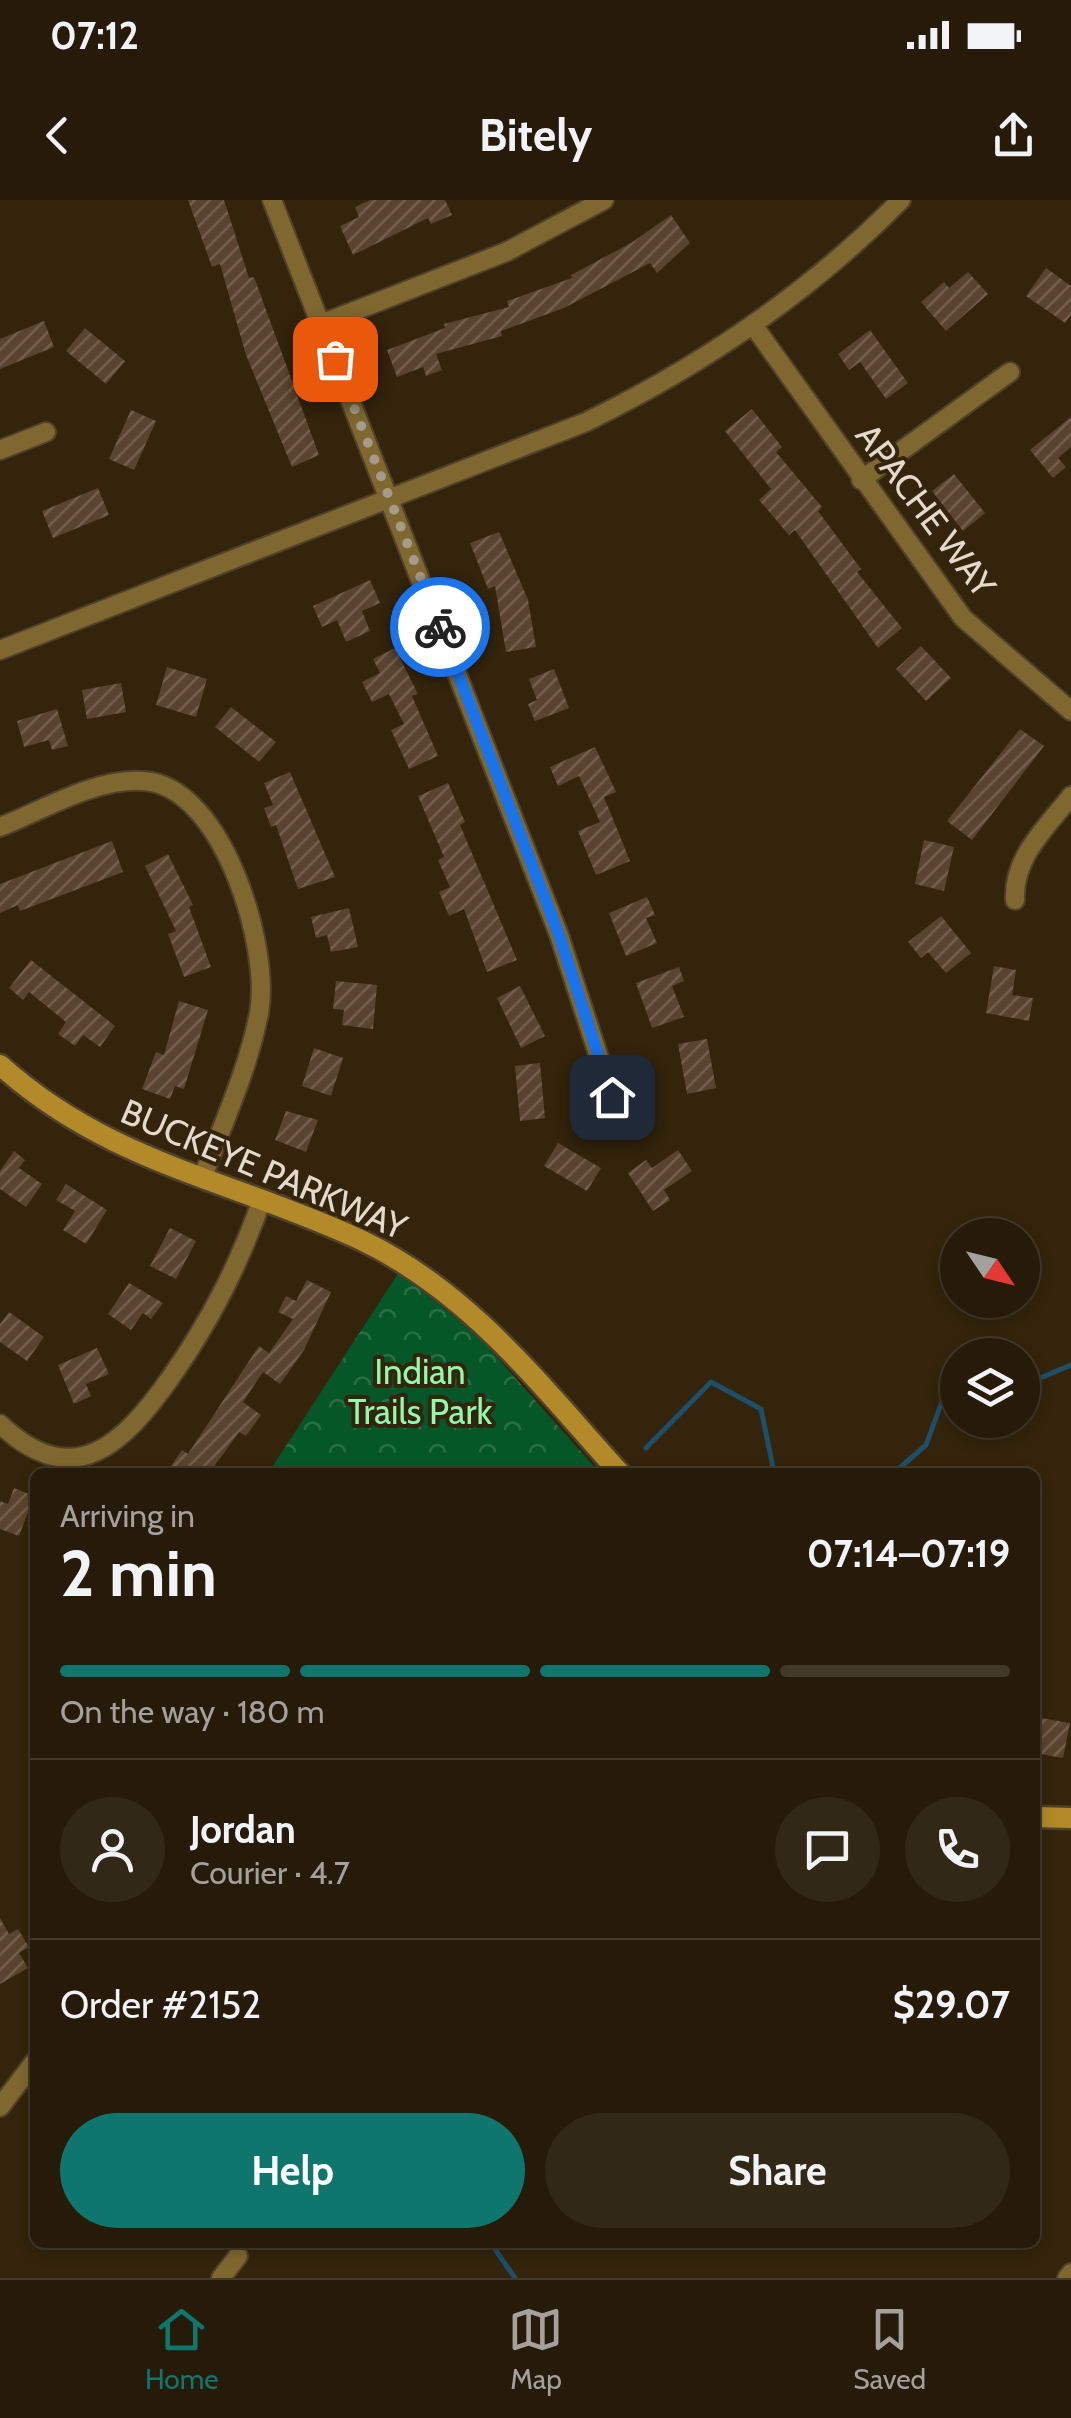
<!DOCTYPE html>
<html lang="en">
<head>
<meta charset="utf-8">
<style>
	:root { --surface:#261b08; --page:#322816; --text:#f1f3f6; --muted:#a4a19c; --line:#423929; --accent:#0f766e }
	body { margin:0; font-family:Cabin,sans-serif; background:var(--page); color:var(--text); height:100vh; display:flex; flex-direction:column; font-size:38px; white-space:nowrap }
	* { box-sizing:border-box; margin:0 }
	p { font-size:32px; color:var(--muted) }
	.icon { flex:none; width:55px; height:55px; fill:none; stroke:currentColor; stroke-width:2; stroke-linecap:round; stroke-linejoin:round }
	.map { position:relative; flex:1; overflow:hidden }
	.panel { position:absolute; left:30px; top:1268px; width:1010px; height:780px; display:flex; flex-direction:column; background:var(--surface); border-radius:15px; box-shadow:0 5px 15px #0003,0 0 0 2px var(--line) }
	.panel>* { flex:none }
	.needle { width:65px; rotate:125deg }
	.fabs { position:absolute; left:940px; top:1018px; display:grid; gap:20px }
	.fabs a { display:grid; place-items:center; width:100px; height:100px; border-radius:50%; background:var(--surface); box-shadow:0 5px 15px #0003,0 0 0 2px var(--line); font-size:50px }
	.pin { position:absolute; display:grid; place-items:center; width:85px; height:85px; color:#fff; margin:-42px; border-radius:20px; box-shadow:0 5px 15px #0006 }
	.courier { position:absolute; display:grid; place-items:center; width:100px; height:100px; margin:-50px; border:8px solid #1a73e8; border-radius:50%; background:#fff; color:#222; box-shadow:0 2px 12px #0007 }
	.overview em { font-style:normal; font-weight:800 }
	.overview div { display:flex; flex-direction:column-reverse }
	.overview { display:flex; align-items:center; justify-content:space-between; height:170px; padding:0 30px }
	h1 { font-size:65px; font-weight:800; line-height:75px }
	.bar { display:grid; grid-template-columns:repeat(4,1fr); gap:15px 10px; align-content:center; height:120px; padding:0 30px }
	.bar i { height:12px; border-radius:8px; background:var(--line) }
	.bar .active { background:var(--accent) }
	.bar p { grid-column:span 4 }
	.line { display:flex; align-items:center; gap:25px; padding:0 30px; border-top:2px solid var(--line) }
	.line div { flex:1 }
	.round { display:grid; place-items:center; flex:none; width:105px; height:105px; border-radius:52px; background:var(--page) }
	.action { display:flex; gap:20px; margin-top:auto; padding:20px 30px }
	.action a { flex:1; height:115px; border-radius:60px; background:var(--accent); color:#fff; font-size:40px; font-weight:800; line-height:115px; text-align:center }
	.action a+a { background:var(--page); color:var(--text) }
	.status { display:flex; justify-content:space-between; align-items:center; height:70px; padding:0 50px; background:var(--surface); direction:ltr }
	.status svg { height:28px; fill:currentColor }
	header { display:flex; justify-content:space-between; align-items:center; height:130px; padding:0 30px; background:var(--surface); font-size:45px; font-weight:800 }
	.menu { display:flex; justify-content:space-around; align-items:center; height:140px; border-top:2px solid var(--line); background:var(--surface); font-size:28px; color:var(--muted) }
	.menu a { display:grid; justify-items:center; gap:5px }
	.menu .active { color:var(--accent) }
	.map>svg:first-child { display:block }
</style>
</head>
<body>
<div class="status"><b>07:12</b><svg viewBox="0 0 49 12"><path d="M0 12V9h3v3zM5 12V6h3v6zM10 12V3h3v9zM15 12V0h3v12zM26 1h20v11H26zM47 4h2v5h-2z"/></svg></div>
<header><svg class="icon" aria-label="back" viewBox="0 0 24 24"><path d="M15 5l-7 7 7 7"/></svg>Bitely<svg class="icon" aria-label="share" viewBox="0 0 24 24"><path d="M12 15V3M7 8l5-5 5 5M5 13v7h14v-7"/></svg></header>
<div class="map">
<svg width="1071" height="2078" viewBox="0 0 1071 2078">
	<defs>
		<pattern id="park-crowns" width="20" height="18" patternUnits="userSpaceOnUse" patternTransform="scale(2.5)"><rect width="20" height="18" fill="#055727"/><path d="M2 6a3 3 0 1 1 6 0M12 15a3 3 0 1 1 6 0" fill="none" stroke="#296f45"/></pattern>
		<pattern id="building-hatch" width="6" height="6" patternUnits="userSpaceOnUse" patternTransform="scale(2.5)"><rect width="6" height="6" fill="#5a442f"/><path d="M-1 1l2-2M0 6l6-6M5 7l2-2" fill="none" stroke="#725e4c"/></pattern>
	</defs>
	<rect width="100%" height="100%" fill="#33240b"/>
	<path fill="url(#park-crowns)" d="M399,1072L478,1136L599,1272H269Z"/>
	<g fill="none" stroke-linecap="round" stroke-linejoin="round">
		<path stroke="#1d4f69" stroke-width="5" d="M1022,1178L1033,1181L1071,1165
			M646,1248L711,1182L761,1209L774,1272
			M895,1272L926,1245L948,1185L958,1182
			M490,2042L515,2078"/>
	</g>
	<path fill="url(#building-hatch)" d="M188,0H224L249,78L254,77L319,255L292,267L246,155L220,64L212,67Z
		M370,0H445L452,15L431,24L428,18L353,55L340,26L359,17L355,7Z
		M671,15L690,43L657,73L650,63L564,108L501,131L502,136L436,154L442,170L426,176L423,167L397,177L387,150L445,128L444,124L509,107L507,101L572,78L571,75L631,43Z
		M1046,68L1071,86V115L1065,123L1026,96Z
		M968,72L988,94L946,131L921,102L944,82L949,88Z
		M44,121L54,147L0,169V139Z
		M85,128L125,161L106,184L66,151Z
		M870,130L908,183L886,199L860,162L849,170L838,154Z
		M752,209L782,247L776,252L822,307L818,311L861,369L857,372L902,428L878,448L795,330L789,335L759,300L771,289L725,231Z
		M131,210L156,221L134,270L109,259Z
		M1071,217V247L1058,258L1066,267L1053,278L1030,250Z
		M954,274L985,313L963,331L932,291Z
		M98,288L109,315L53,338L42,311Z
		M499,332L528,400L536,447L506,452L495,386L488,389L470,343Z
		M370,380L380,403L362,411L370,431L346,442L337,420L322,427L313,406Z
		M921,446L951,478L926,501L896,469Z
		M395,448L418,494L412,496L438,556L409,569L391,530L404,524L389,494L372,502L362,482L380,473L373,459Z
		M167,467L207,479L196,517L156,505Z
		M554,469L569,508L535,521L528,504L537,500L529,479Z
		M121,483L126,512L87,519L82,490Z
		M231,507L276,542L259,562L215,527Z
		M57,509L68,546L52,550L49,540L24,547L17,521Z
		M1020,529L1044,546L972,640L947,621Z
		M595,547L616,592L604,597L630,661L596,675L578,631L600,622L579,576L558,586L550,567Z
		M290,572L335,677L298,689L276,625L271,627L264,608L273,605L264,583Z
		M448,583L465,622L460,625L517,760L487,772L464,709L449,716L439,692L450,687L438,660L444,657L418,596Z
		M924,640L954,647L944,691L915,684Z
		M112,641L123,672L20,711L18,705L0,713V684Z
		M168,654L193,705L189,707L211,767L184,777L168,734L176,731L145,666Z
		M647,697L655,715L646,718L657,743L626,756L609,713Z
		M349,708L358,747L331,752L327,735L316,738L311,717Z
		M941,716L971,753L946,773L928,752L921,758L908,742Z
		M31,760L115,826L100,847L83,835L75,846L58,834L66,822L29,792L23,800L9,788Z
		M994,766L1016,770L1012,795L1033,798L1029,821L986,813Z
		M679,767L684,781L672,786L684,817L652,828L636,783Z
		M336,781L377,785L373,829L342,825L344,810L333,809Z
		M520,786L545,836L521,848L497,798Z
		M179,801L208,810L184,889L175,886L170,899L142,889L156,852L164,855Z
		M707,839L716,888L687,894L678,844Z
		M314,848L343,858L331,896L302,886Z
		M540,863L545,918L520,921L515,866Z
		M286,911L318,920L306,952L275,940Z
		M558,943L601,968L587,991L544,966Z
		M678,950L692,971L664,990L670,1000L653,1011L628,973L646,960L652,968Z
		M14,951L25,960L19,968L42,984L26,1007L0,989V971Z
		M66,984L107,1010L86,1044L63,1030L75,1011L56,1000Z
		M170,1028L196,1041L176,1079L150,1066Z
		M307,1080L331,1092L304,1150L280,1184L263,1172L243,1202L261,1215L246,1236L239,1232L210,1272H180L171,1266L182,1250L188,1254L259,1146L269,1153L293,1119L278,1112L286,1096L296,1101Z
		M129,1083L163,1103L151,1119L143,1113L131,1130L108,1114Z
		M9,1112L44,1137L27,1161L0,1142V1124Z
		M97,1148L109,1174L86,1184L91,1196L74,1204L58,1165Z
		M14,1288L34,1296L19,1336L0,1329V1301L8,1304Z
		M1035,1517L1070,1523L1063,1558L1035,1553Z
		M0,1718L9,1734L18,1729L29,1747L19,1753L28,1768L0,1784Z"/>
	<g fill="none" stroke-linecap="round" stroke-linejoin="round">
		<g stroke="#4f412a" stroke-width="22">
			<path id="street" d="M272,0L559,735L612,897
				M321,124L506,52L604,0
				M753,125L963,418L1071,511
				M0,250L46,232
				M861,280L1010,172
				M0,450L586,222C703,165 810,92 901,0
				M0,627C43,610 97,577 144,581C223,586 271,748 259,813C248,870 222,926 202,979
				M1015,700C1013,657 1046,628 1071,596
				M0,1224C75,1295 125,1242 171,1177C211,1120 238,1066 262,1000
				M0,1907L35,1861
				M221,2078L238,2056
				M1067,2078L1071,2073"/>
		</g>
		<g stroke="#4f412a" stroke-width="25">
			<path id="secondary" d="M0,865C110,964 233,980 361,1040C469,1091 541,1186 619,1272
				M1035,1617L1071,1618"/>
		</g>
		<use href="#street" stroke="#7f6730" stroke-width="18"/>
		<use href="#secondary" stroke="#b28a29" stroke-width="20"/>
	</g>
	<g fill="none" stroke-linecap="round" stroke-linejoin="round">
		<path stroke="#a69a88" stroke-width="10" stroke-dasharray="0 18" d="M335,159L440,427"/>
		<path stroke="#1a73e8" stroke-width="12" d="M440,427L559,735L612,897"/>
	</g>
	<g text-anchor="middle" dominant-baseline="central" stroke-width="8" stroke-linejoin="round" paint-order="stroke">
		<g font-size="35" fill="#e4dacb" stroke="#33240b">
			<text transform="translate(926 310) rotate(53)">APACHE WAY</text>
			<text transform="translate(264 969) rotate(23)">BUCKEYE PARKWAY</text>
		</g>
		<g font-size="35" fill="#91faac" stroke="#33240b">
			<text x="420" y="1171">Indian<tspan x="420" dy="40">Trails Park</tspan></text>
		</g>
	</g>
</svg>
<div class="fabs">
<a><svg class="needle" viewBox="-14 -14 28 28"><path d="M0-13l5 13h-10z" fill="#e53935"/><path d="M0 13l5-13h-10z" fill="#a4a19c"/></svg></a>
<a><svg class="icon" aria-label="layers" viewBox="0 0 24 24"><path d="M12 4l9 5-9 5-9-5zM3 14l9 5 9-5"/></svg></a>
</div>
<div class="pin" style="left:335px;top:159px;background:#ea580c"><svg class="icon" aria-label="bag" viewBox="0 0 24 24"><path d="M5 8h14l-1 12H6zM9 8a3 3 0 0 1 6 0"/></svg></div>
<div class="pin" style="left:612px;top:897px;background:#1f2937"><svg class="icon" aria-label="home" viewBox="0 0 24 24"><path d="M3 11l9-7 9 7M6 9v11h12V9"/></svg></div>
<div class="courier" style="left:440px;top:427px"><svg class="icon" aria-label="bike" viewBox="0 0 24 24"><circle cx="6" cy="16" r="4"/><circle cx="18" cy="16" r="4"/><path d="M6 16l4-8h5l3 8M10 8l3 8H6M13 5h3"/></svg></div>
<section class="panel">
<div class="overview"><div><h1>2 min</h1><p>Arriving in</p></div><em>07:14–07:19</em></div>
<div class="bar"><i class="active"></i><i class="active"></i><i class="active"></i><i></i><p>On the way · 180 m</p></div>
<div class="line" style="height:180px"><a class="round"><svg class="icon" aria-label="person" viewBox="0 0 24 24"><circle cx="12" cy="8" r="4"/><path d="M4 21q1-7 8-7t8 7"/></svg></a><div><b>Jordan</b><p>Courier · 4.7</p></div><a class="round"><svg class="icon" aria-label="chat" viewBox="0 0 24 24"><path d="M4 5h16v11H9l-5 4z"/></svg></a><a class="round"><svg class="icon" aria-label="phone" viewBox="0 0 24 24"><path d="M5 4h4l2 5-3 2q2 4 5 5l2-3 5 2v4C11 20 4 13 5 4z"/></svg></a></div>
<div class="line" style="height:130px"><div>Order #2152</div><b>$29.07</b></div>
<div class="action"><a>Help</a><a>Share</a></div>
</section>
</div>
<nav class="menu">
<a class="active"><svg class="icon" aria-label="home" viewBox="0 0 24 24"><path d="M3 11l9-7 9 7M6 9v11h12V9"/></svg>Home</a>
<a><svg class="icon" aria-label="map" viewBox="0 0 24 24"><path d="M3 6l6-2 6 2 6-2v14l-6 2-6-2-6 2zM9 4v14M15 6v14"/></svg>Map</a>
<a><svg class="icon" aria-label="saved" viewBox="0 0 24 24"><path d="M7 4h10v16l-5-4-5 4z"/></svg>Saved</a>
</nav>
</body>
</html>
